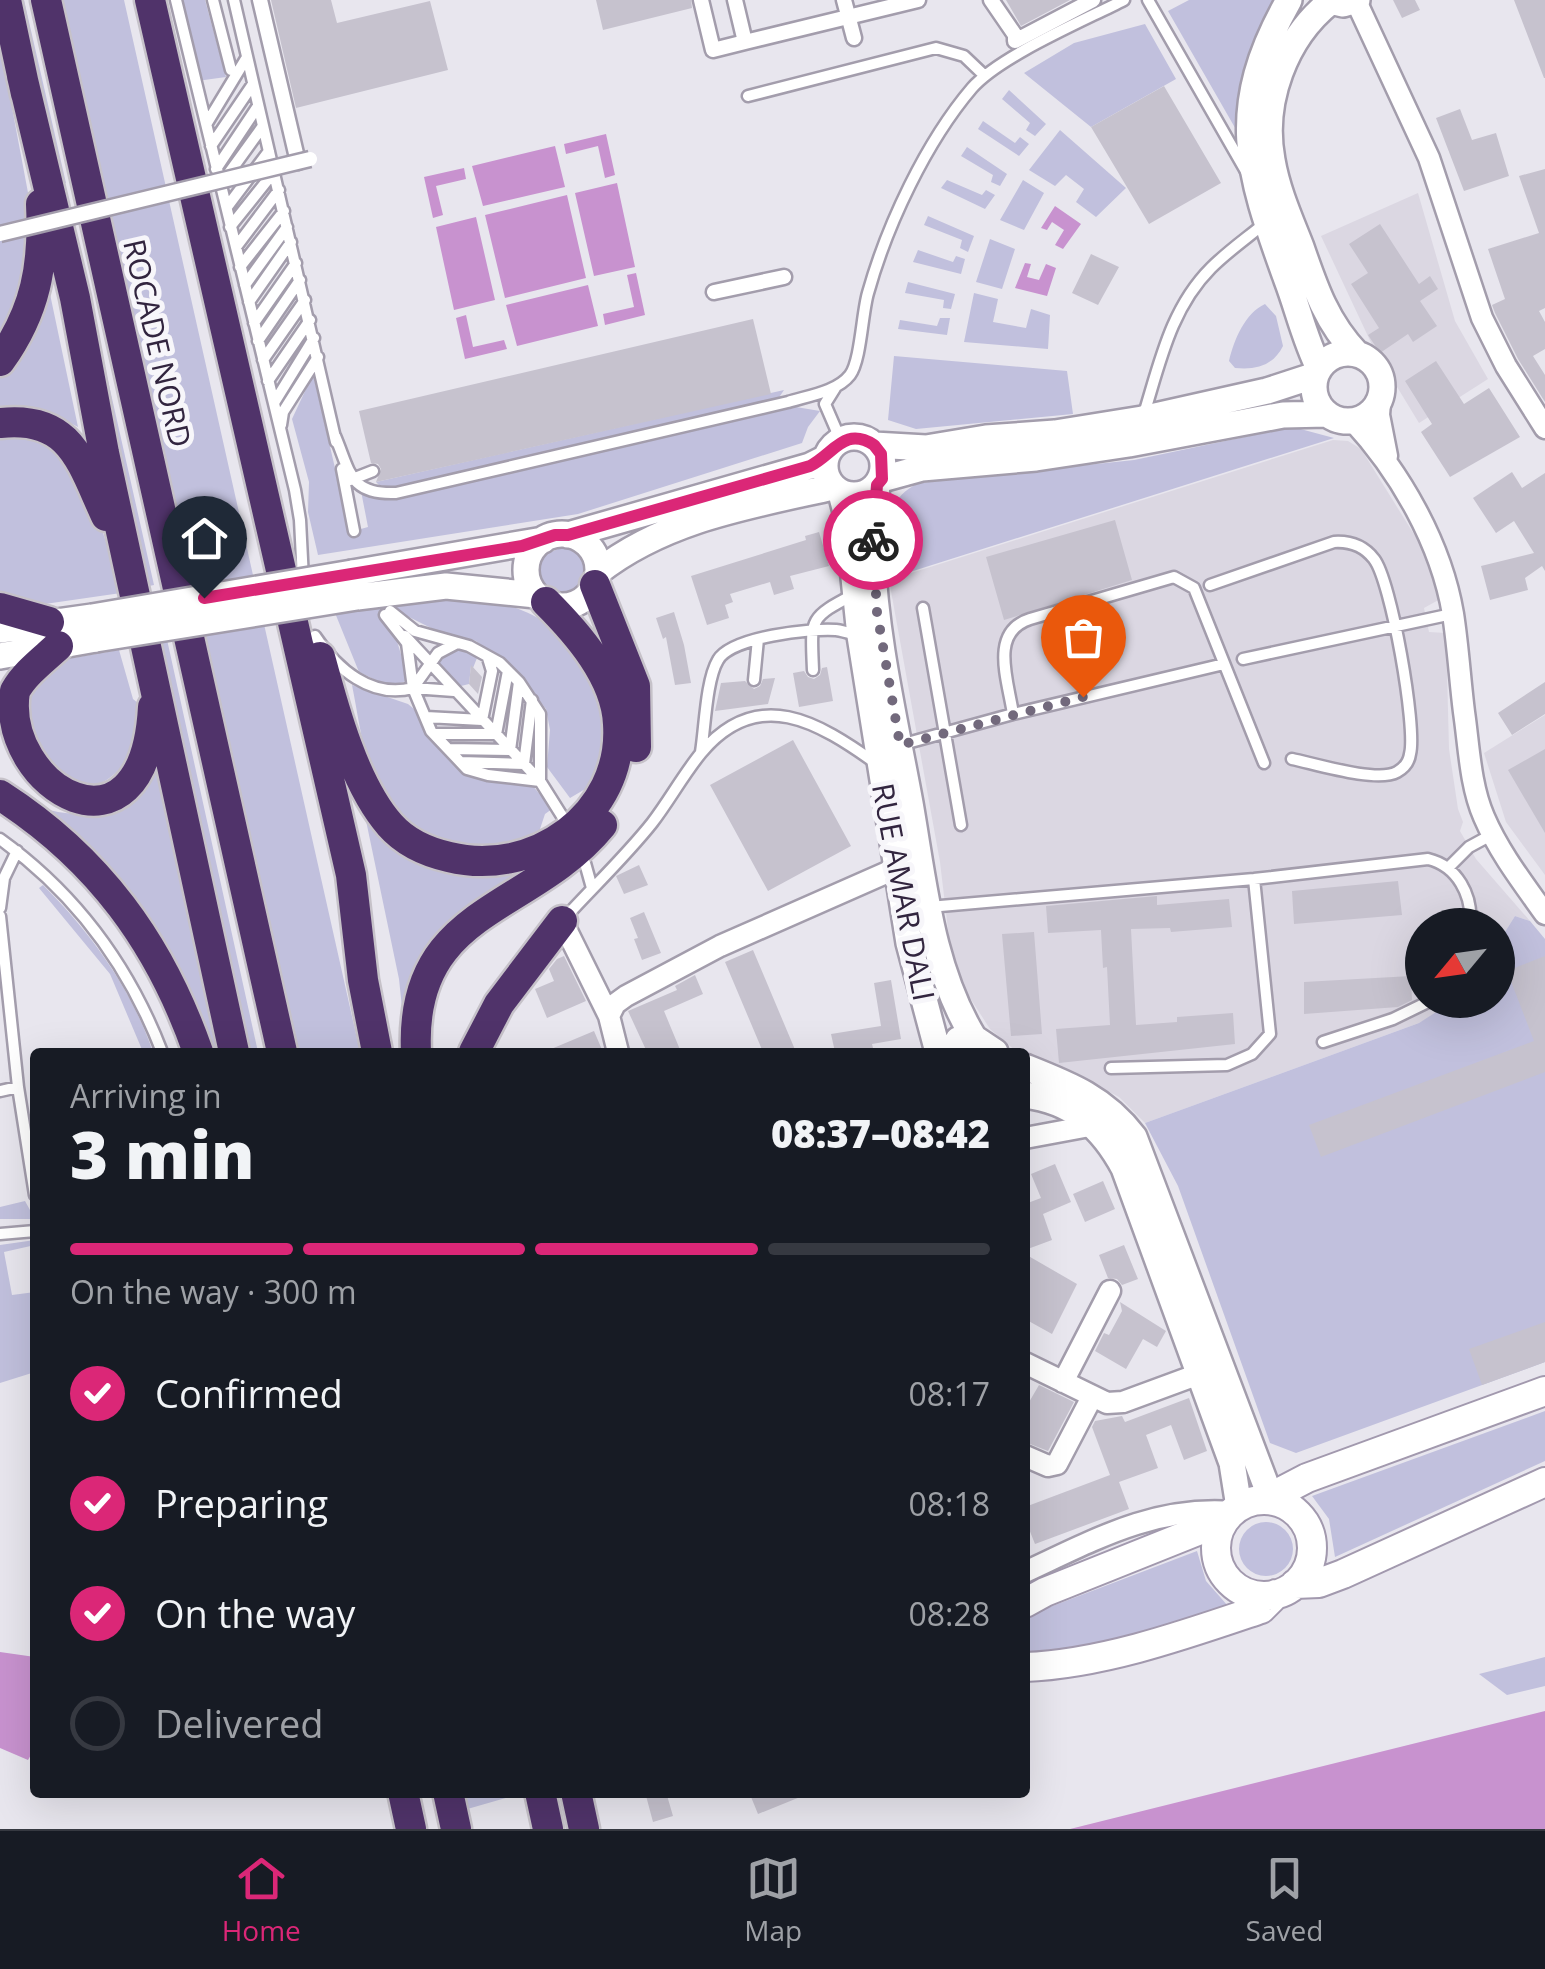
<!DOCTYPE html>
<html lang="en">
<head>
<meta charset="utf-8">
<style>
	:root { --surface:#171b24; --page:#242831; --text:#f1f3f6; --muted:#9ea1a6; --line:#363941; --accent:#db2777 }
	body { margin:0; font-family:"Open Sans",sans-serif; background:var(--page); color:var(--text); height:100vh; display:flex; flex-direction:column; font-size:38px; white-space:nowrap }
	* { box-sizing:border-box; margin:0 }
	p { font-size:32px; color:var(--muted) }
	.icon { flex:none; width:55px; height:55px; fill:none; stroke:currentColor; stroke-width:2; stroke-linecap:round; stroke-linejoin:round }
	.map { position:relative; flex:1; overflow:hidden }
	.sheet { position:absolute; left:30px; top:1048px; width:1000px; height:750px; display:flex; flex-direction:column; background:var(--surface); border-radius:10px; box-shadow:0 10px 40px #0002 }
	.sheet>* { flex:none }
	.needle { width:65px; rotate:241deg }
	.fabs { position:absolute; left:1405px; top:908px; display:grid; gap:20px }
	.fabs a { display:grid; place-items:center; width:110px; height:110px; border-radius:50%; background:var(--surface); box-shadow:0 10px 40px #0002; font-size:50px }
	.pin { position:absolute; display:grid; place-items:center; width:85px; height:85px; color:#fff; margin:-102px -42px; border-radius:50% 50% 50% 0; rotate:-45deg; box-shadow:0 0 10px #0007 }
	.pin .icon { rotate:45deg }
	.courier { position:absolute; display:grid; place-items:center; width:100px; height:100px; margin:-50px; border:8px solid #db2777; border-radius:50%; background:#fff; color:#222; box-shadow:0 2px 12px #0007 }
	.summary em { font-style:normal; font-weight:800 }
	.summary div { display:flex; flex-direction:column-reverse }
	.summary { display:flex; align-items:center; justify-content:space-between; height:170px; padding:0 40px }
	h1 { font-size:65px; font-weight:800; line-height:75px }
	.bar { display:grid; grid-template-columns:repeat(4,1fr); gap:15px 10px; align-content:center; height:120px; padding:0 40px }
	.bar i { height:12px; border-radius:8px; background:var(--line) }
	.bar .selected { background:var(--accent) }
	.bar p { grid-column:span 4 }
	ol { padding:0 40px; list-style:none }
	li { display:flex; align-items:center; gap:30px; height:110px }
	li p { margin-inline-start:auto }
	li .icon { padding:10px; border-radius:50%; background:var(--accent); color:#fff; stroke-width:4 }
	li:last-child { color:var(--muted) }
	li i { width:55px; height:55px; border:5px solid var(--line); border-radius:50% }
	.tab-bar { display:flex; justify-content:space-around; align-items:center; height:140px; border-top:2px solid var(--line); background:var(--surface); font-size:28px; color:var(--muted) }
	.tab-bar a { display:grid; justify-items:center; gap:5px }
	.tab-bar .selected { color:var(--accent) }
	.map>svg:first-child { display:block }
</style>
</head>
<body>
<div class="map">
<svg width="1545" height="1829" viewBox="0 0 1545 1829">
	<rect width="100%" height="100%" fill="#e8e6ee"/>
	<path fill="#dbd7e2" d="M1418,193L1455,321L1488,379L1419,423L1374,349L1321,236Z
		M1333,440L1348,441L1361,449L1425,552L1442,598L1424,608L1429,632L1446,633L1449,749L1458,809L1463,822L1460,831L1476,859L1530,921L1515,916L1498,943V925H1422V1000H1455L1440,1012L1419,1023L1145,1123L1119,1097L1081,1077L1025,1055V1052H1017L990,1029L963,987L949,938L940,862L889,580Z
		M1545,715V875L1506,822L1484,753Z"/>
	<path fill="#c1c0dd" d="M15,0H24L66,183L56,185Z
		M56,0H124L360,1052H292Z
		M176,0H205L226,77L197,81Z
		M1189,0H1277L1238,133L1168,11Z
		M1145,24L1176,79L1091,127L1024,73L1074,43Z
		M0,44L29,198L27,290L0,347Z
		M1009,90L1046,124L1035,136L1026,130L1030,123L1002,99Z
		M983,121L1015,143L1020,137L1029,144L1019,156L978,129Z
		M1060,130L1126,188L1096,217L1076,202L1084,189L1066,175L1055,186L1029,170Z
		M967,147L1007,174L1000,186L991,182L993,175L961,156Z
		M947,180L982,195L986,190L995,195L985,209L941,188Z
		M1023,180L1044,193L1024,230L1000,220Z
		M928,216L974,236L968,252L960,248L962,240L924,225Z
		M990,239L1015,249L1002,289L976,282Z
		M78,247L154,585L144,587L69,249Z
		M918,250L953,262L956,256L965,259L961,274L913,262Z
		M908,282L955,294L951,309L943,308L944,300L905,293Z
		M974,293L998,299L993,322L1026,328L1031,309L1050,315L1048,349L964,342Z
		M50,294L78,427C53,414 29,403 0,408V374L31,334Z
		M1265,304L1276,316L1283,346C1273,366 1256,370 1235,368L1229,361C1234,340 1245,313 1265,304Z
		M940,318H950L947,335L898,329L900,320L937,326Z
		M894,356L1067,371L1073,414L916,429L888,420Z
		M313,374L350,532L368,527L361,491L371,498L388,499L790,406L820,411L808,427L802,443L578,514L318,555L308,512L309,482L292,419Z
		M784,390L778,399L762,405L395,488L381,487L376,482Z
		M1293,427L1334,438L891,578C890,542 878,501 919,483L1134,460Z
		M0,433C10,434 22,433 31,435C87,448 106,546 121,593L24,607L0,599Z
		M568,545C607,556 585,591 555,595L538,587L535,572L546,554Z
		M429,598C454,598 482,599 506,605C567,621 613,681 603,745C601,760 594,774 587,788L570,798L547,767L550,730L546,709L505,658L491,653L476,641L437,631L393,609C391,635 404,654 407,681L388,686L359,672L333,608Z
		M166,635L258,1052H249L155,637Z
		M455,649L468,650L477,658L473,668L471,666L469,684L461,686L436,661Z
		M119,650L133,699L139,704C132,745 134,770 91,788L31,768L25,690L61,660Z
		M352,685L408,704L420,714C424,738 460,775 485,780C501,784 517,781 533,786L552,809L545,814L537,838C474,861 400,843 373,777C362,748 358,715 352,685Z
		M157,766L219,1052H213L202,1024L38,807C89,823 125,810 157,766Z
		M364,811L386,837L534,866L479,900L446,926L406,1046L399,979Z
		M43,885C91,933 131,988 153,1052H143L110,974L39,888Z
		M1515,916L1530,921L1545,939V1362L1296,1453L1270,1443L1178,1186L1145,1123L1419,1023L1455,1000H1498V943Z
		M25,1201L35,1219H0V1207Z
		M35,1240V1245L4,1252L12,1295L35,1292V1372L0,1383V1245Z
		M1545,1411V1461L1335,1557L1329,1519L1312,1496Z
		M1239 1549a27 27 0 1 1 54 0a27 27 0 1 1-54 0Z
		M1197,1551L1206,1581L1228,1606L1094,1648L1025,1654V1620L1042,1610Z
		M1545,1657V1686L1507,1695L1479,1674Z
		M526,1792L464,1810L460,1793Z"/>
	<path fill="#c892cf" d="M606,134L615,175L605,178L598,146L566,154L564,144Z
		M555,146L565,187L483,206L472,166Z
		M464,168L466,179L436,186L443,215L433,218L424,177Z
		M617,183L635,267L594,276L575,193Z
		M567,195L586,278L505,298L485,215Z
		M1055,206L1081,224L1063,249L1055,245L1064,230L1052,222L1047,230L1041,228Z
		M476,217L495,300L454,310L436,227Z
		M1025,263L1031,264L1027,277L1039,280L1046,264L1056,268L1047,296L1015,288Z
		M636,273L645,315L605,325L603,314L634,307L627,275Z
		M588,285L598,326L517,346L506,305Z
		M466,315L473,347L504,340L507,349L465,359L456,318Z
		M0,1652L35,1657V1748L28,1760L0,1748Z
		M1545,1711V1829H1070Z"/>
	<path fill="#c6c2ce" d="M271,0H331L337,23L430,1L448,70L296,108Z
		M596,0H691L692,8L603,30Z
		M1006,0H1070L1021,26Z
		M1393,0H1415L1420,10L1402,18Z
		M1514,0H1545V78H1544Z
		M1164,86L1221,183L1149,224L1091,127Z
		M1460,109L1472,140L1496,133L1509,176L1464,191L1436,118Z
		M1545,169V308L1539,311L1545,322V349L1533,356L1545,375V402L1518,359L1495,313L1492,305L1505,299L1488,249L1539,233L1519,176Z
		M1380,224L1419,284L1430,276L1438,289L1420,301L1437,326L1413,342L1408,334L1380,353L1368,335L1379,328L1351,284L1368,273L1349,244Z
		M1091,254L1119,267L1098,305L1072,293Z
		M753,319L771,394L376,482L381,469L378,464L371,463L359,411Z
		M1436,361L1464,404L1489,388L1520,437L1450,477L1421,432L1432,424L1405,381Z
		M1512,472L1522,488L1545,473V571L1542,566L1525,578L1528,590L1490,600L1481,566L1534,553L1514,521L1496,533L1473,498Z
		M1115,520L1132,580L1004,620L986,557Z
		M819,532L829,566L790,576L794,589L774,595L770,582L730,594L733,602L725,605L729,618L707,625L691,576L806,540L805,536Z
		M674,612L684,645L691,683L675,685L666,637L663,639L656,618Z
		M471,665L482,677L478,694L469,684Z
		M827,667L833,701L799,707L793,673L804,671L808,677L814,679L820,675L822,668Z
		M775,678L768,704L715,711L721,683L745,681L754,689L760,686L763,679Z
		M1545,682V714L1512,735L1498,713Z
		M793,740L851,846L768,891L710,785Z
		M1545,749V833L1508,770Z
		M639,865L648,885L624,894L616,876Z
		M1398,881L1402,915L1294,924L1292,891Z
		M1157,896V905L1229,899L1232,927L1171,932L1170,928L1131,929L1136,1025L1177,1022V1017L1233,1013L1235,1044L1059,1063L1056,1029L1110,1025L1107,967L1103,968L1101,930L1048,933L1046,906Z
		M644,912L661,953L642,960L634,939L638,938L630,918Z
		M1034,932L1042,1034L1011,1036L1002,934Z
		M753,950L796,1052H763L725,962Z
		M564,956L586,1001L547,1018L535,989L554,981L549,969L557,959Z
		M1545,956V1072L1321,1157L1309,1125L1534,1041L1507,971Z
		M695,975L703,994L664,1011L681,1052H647L628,1011L677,990L675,986Z
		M1411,976L1412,1000L1398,1007L1304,1014V982Z
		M891,980L901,1039L872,1044L873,1048L835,1052L831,1034L881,1026L874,983Z
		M594,1031L603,1052H544Z
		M1055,1164L1071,1202L1043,1214L1052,1240L1025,1250V1204L1041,1198L1031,1174Z
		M1103,1181L1115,1209L1085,1222L1073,1194Z
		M1124,1245L1138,1279L1122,1285L1117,1279L1108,1278L1099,1255Z
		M1025,1254L1077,1284L1052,1334L1025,1319Z
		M1120,1302L1166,1331L1157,1347L1143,1339L1126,1369L1095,1351L1104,1333L1109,1335L1122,1311Z
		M1545,1322V1362L1482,1385L1469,1349Z
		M1039,1385L1074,1402L1048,1451L1025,1442V1409Z
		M1189,1398L1207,1451L1184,1460L1171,1425L1146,1435L1158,1468L1119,1482L1129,1509L1035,1544L1025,1519V1507L1110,1475L1092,1427L1095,1421L1122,1416L1125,1422Z
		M645,1792H666L673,1816L653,1822Z
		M749,1792H810V1793L758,1814Z"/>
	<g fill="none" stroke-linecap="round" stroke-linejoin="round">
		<g stroke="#a39dac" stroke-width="15">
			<path id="service" d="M176,0L295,490L300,520L303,579
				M213,0L231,70
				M234,0L336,442
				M1148,0L1247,173
				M748,96L936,48L964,56L984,75
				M207,123L247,57
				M211,146L253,84
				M216,169L258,106
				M224,180L263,126
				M227,207L269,151
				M230,227L274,172
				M236,247L279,190
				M240,267L284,211
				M245,285L287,227
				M249,302L291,242
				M254,323L296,263
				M258,341L300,280
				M263,360L305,300
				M268,381L310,320
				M835,388L825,404L841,441
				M274,403L314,338
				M1144,414C1160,362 1171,308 1211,268C1228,251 1247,238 1265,223
				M281,425L283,412L318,357
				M335,436C350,471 349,495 396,493L788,402C807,396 837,392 850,375C861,360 862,313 868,293C887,225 926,142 972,88C1000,56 1083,21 1124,0
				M342,469L354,531
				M350,480L373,471
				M1210,585L1334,542C1350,541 1364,546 1374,559C1391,580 1417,728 1410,754C1409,762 1404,768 1397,772C1377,783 1316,764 1292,759
				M923,608L961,825
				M385,615L407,643L413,688L431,731L467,769L488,775L540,781V714L519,682L500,663L469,646L415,631L390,611
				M315,636C337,669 371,699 413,688L438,653L457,643
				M405,636L540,781L567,824
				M1243,659L1452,614
				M813,670C811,620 808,618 853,595
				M754,680L758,639
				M413,688L454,691
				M1013,714C1008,680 989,632 1030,619L1174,577L1194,588L1264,763
				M426,717L482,720L492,671L488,658
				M434,734H496L508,671
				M900,745L1013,714L1224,664
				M448,749L510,750L519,682
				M701,752C705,728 706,680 718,660C731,637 811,628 836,630C844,631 852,634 859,636
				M461,762L524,764L532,700
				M0,839C75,893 129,966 162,1052
				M585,863L592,888
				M1449,867L1469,847L1493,834
				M929,907L1254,879L1428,859C1457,866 1473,895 1470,925
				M0,908L4,878L17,851
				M0,916L18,1087L35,1195
				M563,920C592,888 625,857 652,823C669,801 683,775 701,753C758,685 818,722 877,764
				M1323,1042L1393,1019L1432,1000
				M1111,1068L1227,1065L1252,1054L1270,1034L1254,879
				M0,1091L18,1087
				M0,1234L35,1231"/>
		</g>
		<g stroke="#a39dac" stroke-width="19">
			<path id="pedestrian" d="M260,0L298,162
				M701,0L713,50L745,42
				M735,0L745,42L918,0
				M844,0L854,38
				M991,0L1015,35V41L1093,0
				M714,292L784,277"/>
		</g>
		<g stroke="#a39dac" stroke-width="25">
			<path id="minor" d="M1356,1L1429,158L1482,318L1506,366L1545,428
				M1381,389L1379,415L1387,456
				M1352,420C1400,472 1441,543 1453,614C1458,646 1460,680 1464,712C1469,746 1470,785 1484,817C1499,852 1523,883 1545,914
				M562,921L609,1016
				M618,1052L609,1016L615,1004L626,996L720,946L897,868
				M1025,1138L1095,1125
				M1025,1363L1107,1403L1123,1402L1199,1374
				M1063,1382L1110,1291
				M1025,1456L1048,1466L1057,1464L1092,1397
				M1025,1572C1094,1540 1154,1506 1232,1512"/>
		</g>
		<g stroke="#a39dac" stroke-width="30">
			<path id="tertiary" d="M1289,0C1227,109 1247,170 1287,280C1298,309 1305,340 1319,368
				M1326,0L1343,4L1357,0
				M1330,2C1285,38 1261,102 1272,160C1277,190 1290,219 1301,247C1315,288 1327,323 1357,354
				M1314 387a34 34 0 1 1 68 0a34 34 0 1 1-68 0Z
				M825 466a29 29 0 1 1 58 0a29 29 0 1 1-58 0Z
				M874,445L926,448L986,438L1055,433L1142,419L1267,391L1316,375
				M882,479L922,468L1036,458L1129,444L1283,415L1327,414
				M877,485C875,508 872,531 872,554C875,637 895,721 910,803C924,883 931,968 974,1038
				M841,493L848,520L860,636L909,943L938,1052
				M526 570a36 36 0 1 1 72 0a36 36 0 1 1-72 0Z
				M568,535L810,466L826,458
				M598,572C665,519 752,505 833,487
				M352,573L543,540
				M357,597L446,586L536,595
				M0,630L92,617
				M0,656L96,639
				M958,1040L974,1038L995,1052
				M1025,1067C1068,1084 1105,1098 1134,1137L1272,1501
				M1025,1095C1073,1101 1102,1127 1124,1168L1232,1463L1239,1507"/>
		</g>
		<g stroke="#a299ae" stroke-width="32">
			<path id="secondary" d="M1216 1548a48 48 0 1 1 96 0a48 48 0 1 1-96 0Z
				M1276,1501L1284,1490L1307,1478L1545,1391
				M1295,1584L1319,1583L1343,1574L1545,1482
				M1025,1603L1045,1592L1225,1520
				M1025,1667C1103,1664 1187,1634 1261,1609L1276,1594"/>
		</g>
		<g stroke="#c6c2c9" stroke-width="35">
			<path id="motorway" d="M6,0L26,94
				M46,0L282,1052
				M150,0L351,875L363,980L377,1052
				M22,76L75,298L104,453L234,1052
				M0,361C36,311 44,265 41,204
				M0,423C71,415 81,462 106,516
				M595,585L635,686L636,747
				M0,608L49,622
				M58,646C43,660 25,673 15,691C0,788 144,872 153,707
				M320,657C334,709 354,784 390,825C405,842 427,852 449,857C533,878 624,815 618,724C616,677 577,633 546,602
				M0,795C98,858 160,943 198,1052
				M416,1052C409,907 530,913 602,825
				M474,1052L499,1004L562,921
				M403,1792L411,1829
				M448,1792L456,1829
				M540,1792L548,1829
				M576,1792L584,1829"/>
		</g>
		<use href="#service" stroke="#fff" stroke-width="10"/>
		<use href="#pedestrian" stroke="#fff" stroke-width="14"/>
		<use href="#minor" stroke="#fff" stroke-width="20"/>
		<use href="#tertiary" stroke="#fff" stroke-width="25"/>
		<use href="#secondary" stroke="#fff" stroke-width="28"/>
		<use href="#motorway" stroke="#50336a" stroke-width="30"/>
		<g stroke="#a39dac" stroke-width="19" stroke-linecap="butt">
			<path id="pedestrian-bridge" d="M0,234L310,159"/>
		</g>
		<g stroke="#a39dac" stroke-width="30" stroke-linecap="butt">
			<path id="tertiary-bridge" d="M92,617L352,573
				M96,639L357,597"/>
		</g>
		<use href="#pedestrian-bridge" stroke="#fff" stroke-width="14"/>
		<use href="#tertiary-bridge" stroke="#fff" stroke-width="25"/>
	</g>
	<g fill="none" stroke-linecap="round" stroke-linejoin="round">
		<path stroke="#72697c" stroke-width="10" stroke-dasharray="0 18" d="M873,540L877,612L900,745L1083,697"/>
		<path stroke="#db2777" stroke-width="12" d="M204,598L522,546L555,535H568L810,466C834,454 844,426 874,445L881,454L882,479L877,485L873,540"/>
	</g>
	<g text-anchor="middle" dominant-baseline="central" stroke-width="10" stroke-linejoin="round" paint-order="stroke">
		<g font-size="30" fill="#32253f" stroke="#f7f6fa">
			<text transform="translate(158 343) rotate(77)">ROCADE NORD</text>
			<text transform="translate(904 892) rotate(79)">RUE AMAR DALI</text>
		</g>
	</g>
</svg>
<div class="fabs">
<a><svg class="needle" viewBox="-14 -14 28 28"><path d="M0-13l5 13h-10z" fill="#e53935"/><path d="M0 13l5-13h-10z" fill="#9ea1a6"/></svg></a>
</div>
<div class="pin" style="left:1083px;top:697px;background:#ea580c"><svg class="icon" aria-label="bag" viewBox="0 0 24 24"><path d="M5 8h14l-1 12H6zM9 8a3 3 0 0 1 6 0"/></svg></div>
<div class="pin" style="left:204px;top:598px;background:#1f2937"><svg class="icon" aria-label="home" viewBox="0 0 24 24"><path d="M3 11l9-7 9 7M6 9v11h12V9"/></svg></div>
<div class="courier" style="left:873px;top:540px"><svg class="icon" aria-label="bike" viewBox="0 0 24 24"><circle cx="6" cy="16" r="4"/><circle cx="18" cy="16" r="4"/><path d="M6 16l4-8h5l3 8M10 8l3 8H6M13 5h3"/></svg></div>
<section class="sheet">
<div class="summary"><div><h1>3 min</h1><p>Arriving in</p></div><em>08:37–08:42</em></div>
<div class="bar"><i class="selected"></i><i class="selected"></i><i class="selected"></i><i></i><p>On the way · 300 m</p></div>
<ol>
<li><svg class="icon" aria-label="check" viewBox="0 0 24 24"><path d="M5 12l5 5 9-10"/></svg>Confirmed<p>08:17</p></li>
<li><svg class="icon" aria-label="check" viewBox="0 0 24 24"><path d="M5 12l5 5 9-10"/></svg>Preparing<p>08:18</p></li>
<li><svg class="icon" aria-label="check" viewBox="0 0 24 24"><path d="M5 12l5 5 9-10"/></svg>On the way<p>08:28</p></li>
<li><i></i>Delivered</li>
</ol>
</section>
</div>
<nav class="tab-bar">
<a class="selected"><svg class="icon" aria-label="home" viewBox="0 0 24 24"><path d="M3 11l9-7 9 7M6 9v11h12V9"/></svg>Home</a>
<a><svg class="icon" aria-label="map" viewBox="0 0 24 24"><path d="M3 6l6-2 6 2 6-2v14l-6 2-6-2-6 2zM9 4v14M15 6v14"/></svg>Map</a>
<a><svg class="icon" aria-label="saved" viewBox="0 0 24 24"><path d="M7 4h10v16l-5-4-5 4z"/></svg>Saved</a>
</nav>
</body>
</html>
